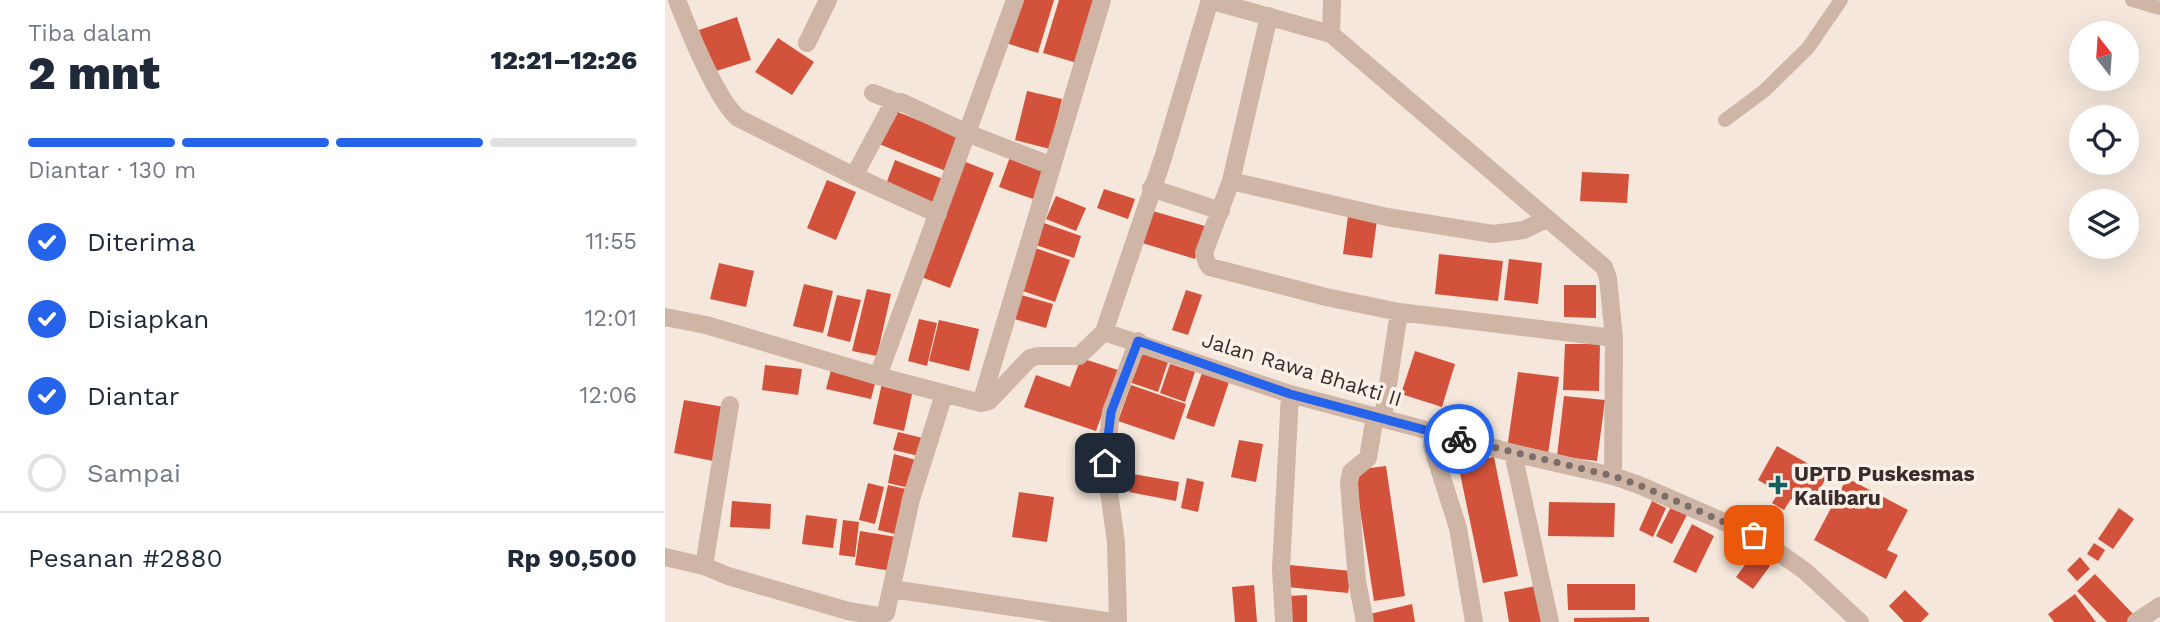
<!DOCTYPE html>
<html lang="id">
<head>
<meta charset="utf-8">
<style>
	:root { --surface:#fff; --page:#f6f6f7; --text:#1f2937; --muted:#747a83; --line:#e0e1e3; --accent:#2563eb }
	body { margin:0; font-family:"Work Sans",sans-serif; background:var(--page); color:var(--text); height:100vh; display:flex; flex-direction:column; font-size:26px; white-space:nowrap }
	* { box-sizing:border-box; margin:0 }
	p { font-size:23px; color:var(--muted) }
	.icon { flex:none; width:38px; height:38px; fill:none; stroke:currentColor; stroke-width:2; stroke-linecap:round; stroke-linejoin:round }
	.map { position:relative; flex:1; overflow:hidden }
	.panel { display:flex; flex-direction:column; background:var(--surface); width:665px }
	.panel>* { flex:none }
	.needle { width:46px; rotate:343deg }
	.controls { position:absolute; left:1404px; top:21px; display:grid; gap:14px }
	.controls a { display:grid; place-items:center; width:70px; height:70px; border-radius:50%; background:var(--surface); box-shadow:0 7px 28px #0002; font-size:35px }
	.pin { position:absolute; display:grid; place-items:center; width:60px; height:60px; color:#fff; margin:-30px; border-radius:14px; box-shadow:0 4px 10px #0006 }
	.courier { position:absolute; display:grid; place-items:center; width:70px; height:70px; margin:-35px; border:5px solid #2563eb; border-radius:50%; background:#fff; color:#222; box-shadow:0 2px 9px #0007 }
	.overview em { font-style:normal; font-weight:800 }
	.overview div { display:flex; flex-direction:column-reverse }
	.overview { display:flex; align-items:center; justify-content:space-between; height:119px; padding:0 28px }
	h1 { font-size:46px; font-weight:800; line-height:52px }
	.bar { display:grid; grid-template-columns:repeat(4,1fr); gap:10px 7px; align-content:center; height:84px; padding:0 28px }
	.bar i { height:9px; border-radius:5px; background:var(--line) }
	.bar .current { background:var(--accent) }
	.bar p { grid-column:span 4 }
	.line { display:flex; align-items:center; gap:18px; padding:0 28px; border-top:2px solid var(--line) }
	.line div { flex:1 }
	ol { padding:0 28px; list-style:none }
	li { display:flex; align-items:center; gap:21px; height:77px }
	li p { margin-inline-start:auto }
	li .icon { padding:7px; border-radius:50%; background:var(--accent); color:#fff; stroke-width:4 }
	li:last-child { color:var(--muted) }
	li i { width:38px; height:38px; border:4px solid var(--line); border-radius:50% }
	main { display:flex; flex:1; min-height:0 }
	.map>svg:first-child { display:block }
</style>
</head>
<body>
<main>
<section class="panel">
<div class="overview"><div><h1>2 mnt</h1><p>Tiba dalam</p></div><em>12:21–12:26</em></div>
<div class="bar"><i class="current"></i><i class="current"></i><i class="current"></i><i></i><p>Diantar · 130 m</p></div>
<ol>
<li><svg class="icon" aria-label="check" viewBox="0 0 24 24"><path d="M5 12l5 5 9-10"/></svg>Diterima<p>11:55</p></li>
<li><svg class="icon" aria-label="check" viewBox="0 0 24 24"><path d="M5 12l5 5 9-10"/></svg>Disiapkan<p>12:01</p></li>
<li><svg class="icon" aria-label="check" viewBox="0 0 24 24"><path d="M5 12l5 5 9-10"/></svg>Diantar<p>12:06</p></li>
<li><i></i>Sampai</li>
</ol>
<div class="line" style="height:91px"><div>Pesanan #2880</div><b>Rp 90,500</b></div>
</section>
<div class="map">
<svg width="1495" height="622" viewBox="0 0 1495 622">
	<rect width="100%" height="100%" fill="#f5e7db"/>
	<path fill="#d3523b" d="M354,0H389L373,53L341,43Z
		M394,0H431L412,63L378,53Z
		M72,17L86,60L48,72L34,30Z
		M113,38L149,62L127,95L90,72Z
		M362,91L397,99L385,149L350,140Z
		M228,110L297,138L283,172L214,144Z
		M345,157L382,169L371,200L334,187Z
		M230,160L278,179L269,203L221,184Z
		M298,161L329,173L285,288L254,276Z
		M917,172L964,174L962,203L915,201Z
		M162,180L191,192L171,240L142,228Z
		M439,189L470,199L463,219L432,208Z
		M391,196L421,208L411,231L381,219Z
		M484,210L540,226L530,259L474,242Z
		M683,216L712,220L707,258L678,254Z
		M379,223L416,236L409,258L371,245Z
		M370,248L405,260L390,302L355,290Z
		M774,254L838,261L833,301L770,294Z
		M844,259L877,263L873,304L839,300Z
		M54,263L89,271L81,307L45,299Z
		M139,284L168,291L158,333L128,326Z
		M899,285H931V318L899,317Z
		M202,289L226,294L212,356L187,351Z
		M521,290L537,295L523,335L507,330Z
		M353,294L388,304L381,328L346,318Z
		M172,295L196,300L185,342L162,336Z
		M254,319L272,323L262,366L243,361Z
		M274,320L314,329L304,371L264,361Z
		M900,344H935L934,391L898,390Z
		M750,351L790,364L777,407L736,394Z
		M474,353L503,362L493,392L464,382Z
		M416,358L453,370L431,431L359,407L371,375L405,387Z
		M505,364L530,372L520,402L495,393Z
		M100,365L137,369L133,395L97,390Z
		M167,366L212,376L206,399L161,389Z
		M853,372L894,377L883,454L842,449Z
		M537,373L564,382L549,427L521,418Z
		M217,383L248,390L239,431L208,424Z
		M466,385L521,404L509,440L453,421Z
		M899,396L940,400L932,461L892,456Z
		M19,400L59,407L48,461L9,453Z
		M233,432L258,438L254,456L228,450Z
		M574,440L598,444L591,482L566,477Z
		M1112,446L1163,475L1143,509L1126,499L1119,510L1107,503L1114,492L1093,480Z
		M229,454L251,460L244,488L223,483Z
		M829,457L853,576L818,583L793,464Z
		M721,466L740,596L709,601L689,470Z
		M468,474L514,482L511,501L464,492Z
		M522,478L539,482L533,512L516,508Z
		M1182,478L1243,510L1222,550L1233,555L1221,579L1149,540Z
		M203,483L219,487L210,524L194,520Z
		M223,485L241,489L230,534L213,530Z
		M354,492L389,497L382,542L347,537Z
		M67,501L106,504L105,529L65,527Z
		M987,501L1001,508L988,537L974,530Z
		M884,502L950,503L949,537L883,536Z
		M1008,503L1024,511L1007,544L991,536Z
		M1454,508L1469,519L1448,549L1433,539Z
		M141,515L172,519L168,548L137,544Z
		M178,520L194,522L190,557L174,555Z
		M1027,524L1049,536L1031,573L1008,562Z
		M195,531L231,537L226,571L190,565Z
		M1429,543L1440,550L1433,561L1422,554Z
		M1088,554L1105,566L1088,589L1071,577Z
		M1415,557L1425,569L1412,581L1402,570Z
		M625,565L686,571L683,593L622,587Z
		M1430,574L1469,615L1462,622H1442L1412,591Z
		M902,584H970V610H903Z
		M589,585L592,622H570L567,587Z
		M871,586L877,622H844L839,592Z
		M1240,590L1264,614L1256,622H1239L1224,606Z
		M1410,594L1431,622H1389L1383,614Z
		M642,595V622H624V596Z
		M747,604L750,622H706L705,614Z
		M984,617V622H909V618Z"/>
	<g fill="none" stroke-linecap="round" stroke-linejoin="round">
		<path stroke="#cfb5a6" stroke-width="14" d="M1467,0L1495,8
			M1060,120L1099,91L1143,48L1176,0"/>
		<path stroke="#cfb5a6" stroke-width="18" d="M12,0C24,31 50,97 73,118L189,176L227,105L236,102L302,133L213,376
			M350,0L302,133L387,166
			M544,0L666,34L939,267L943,278L949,338L948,476
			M604,16L566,181L539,253L542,263L545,267L661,297L734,312L949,338
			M666,34L667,0
			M142,43L163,0
			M208,93L231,102
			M189,176L273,214
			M566,181L722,217L828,234L859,230L881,219
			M486,188L556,211
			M0,317L41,325L213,376L316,403L324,401L365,358L373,356H414L439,332L498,158L545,0
			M439,332L625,394L848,453L948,476L974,485L1089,535L1140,571L1195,622
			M316,403L437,0
			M718,418L734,312
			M768,432L767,446L793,528L809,622
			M848,453L885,622
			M0,557L39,566L63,576L183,611L213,616L221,613L246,499L279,394
			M39,566L65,405
			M227,589L448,622
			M453,622L451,542L440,463L446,412L473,341
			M619,622L616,569L625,394
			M700,622L692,581L684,483L686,472L703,458L710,416
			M1471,622L1495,606"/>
	</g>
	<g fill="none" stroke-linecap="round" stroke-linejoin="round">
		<path stroke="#7b6d67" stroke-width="7" stroke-dasharray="0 12.6" d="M794,439L948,476L974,485L1089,535"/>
		<path stroke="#2563eb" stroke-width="9" d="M440,463L446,412L473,341L625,394L794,439"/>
	</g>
	<path fill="#18605f" stroke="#fcf1e9" stroke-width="2.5" d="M1109.5 474.5h7v7h7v7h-7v7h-7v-7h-7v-7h7z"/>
	<g text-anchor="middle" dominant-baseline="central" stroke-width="7" stroke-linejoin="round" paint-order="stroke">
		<g font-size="21" fill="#3a2c28" stroke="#fcf1e9">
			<text transform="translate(637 369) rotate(17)">Jalan Rawa Bhakti II</text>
		</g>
		<g font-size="21" font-weight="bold" fill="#3a2c28" stroke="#fcf1e9" text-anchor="start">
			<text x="1129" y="473">UPTD Puskesmas<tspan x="1129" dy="24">Kalibaru</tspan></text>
		</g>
	</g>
</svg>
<div class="controls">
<a><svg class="needle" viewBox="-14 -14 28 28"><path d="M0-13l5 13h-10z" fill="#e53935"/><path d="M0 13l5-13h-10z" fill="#747a83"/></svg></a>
<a><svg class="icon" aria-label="locate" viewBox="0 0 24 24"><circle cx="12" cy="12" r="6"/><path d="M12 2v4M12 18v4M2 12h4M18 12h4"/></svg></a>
<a><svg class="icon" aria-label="layers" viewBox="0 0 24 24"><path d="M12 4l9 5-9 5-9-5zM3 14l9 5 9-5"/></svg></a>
</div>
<div class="pin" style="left:1089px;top:535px;background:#ea580c"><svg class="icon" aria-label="bag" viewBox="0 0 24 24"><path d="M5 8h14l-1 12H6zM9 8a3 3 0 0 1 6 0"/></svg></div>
<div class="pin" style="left:440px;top:463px;background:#1f2937"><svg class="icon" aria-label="home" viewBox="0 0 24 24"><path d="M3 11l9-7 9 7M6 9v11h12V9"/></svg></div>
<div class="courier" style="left:794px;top:439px"><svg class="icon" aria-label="bike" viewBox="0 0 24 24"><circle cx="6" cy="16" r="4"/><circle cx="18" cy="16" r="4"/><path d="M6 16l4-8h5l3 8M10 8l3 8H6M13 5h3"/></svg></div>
</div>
</main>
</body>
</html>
